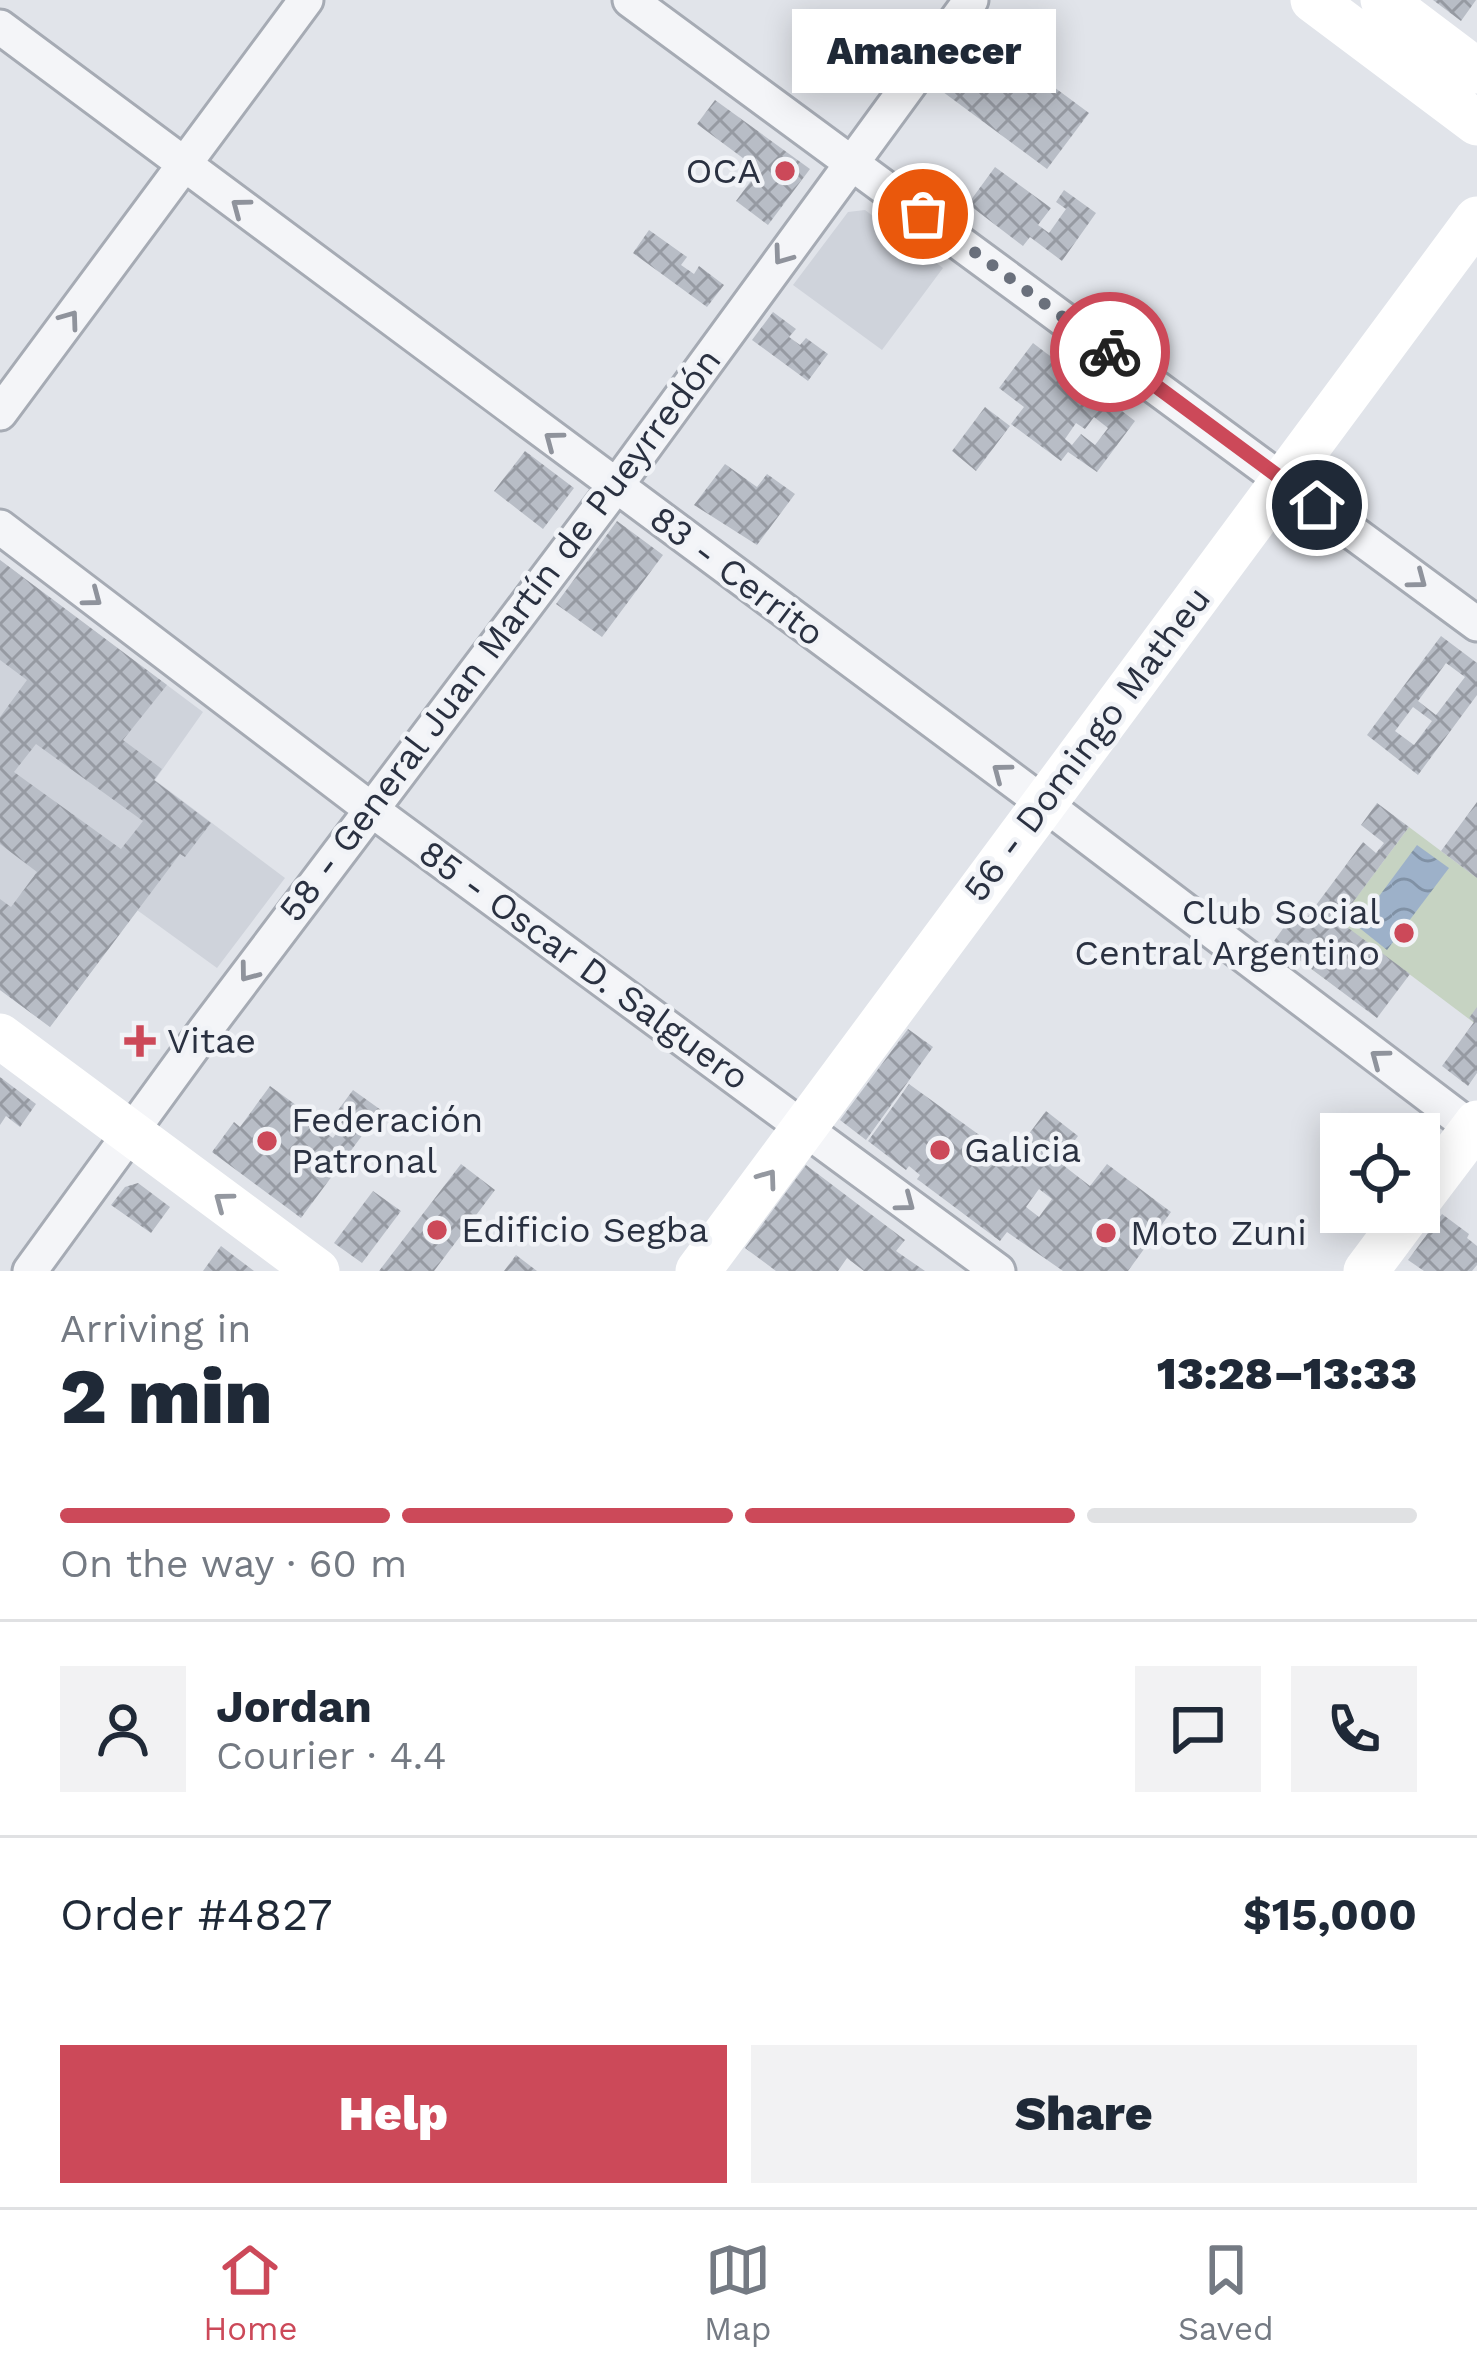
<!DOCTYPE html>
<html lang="en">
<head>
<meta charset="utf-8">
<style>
	:root { --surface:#fff; --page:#f2f2f3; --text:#1f2937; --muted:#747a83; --line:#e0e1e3; --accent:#cc4959 }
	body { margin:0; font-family:"Work Sans",sans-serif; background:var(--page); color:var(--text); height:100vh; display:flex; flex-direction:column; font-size:45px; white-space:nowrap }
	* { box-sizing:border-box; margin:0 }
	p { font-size:39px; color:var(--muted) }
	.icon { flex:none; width:66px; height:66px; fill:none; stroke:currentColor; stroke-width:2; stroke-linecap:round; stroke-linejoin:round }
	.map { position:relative; height:1271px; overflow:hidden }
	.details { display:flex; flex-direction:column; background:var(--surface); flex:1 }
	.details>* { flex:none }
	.tools { position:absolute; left:1320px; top:1113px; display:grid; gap:24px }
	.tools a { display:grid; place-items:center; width:120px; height:120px; border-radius:0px; background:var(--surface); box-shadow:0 6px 30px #0003; font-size:60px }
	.pin { position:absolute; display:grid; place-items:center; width:102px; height:102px; color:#fff; margin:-51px; border:6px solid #fff; border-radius:50%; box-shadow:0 3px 12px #0007 }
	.courier { position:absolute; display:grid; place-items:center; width:120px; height:120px; margin:-60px; border:9px solid #cc4959; border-radius:50%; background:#fff; color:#222; box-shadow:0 3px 15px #0007 }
	.bubble { position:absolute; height:84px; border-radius:0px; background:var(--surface); box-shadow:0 6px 30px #0003; font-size:39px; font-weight:800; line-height:84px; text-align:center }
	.summary em { font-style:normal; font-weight:800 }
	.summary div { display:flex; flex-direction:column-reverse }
	.summary { display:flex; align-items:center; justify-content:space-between; height:204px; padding:0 60px }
	h1 { font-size:78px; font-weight:800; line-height:90px }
	.bar { display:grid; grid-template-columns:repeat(4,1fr); gap:18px 12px; align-content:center; height:144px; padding:0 60px }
	.bar i { height:15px; border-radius:9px; background:var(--line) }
	.bar .on { background:var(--accent) }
	.bar p { grid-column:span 4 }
	.line { display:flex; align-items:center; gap:30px; padding:0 60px; border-top:3px solid var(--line) }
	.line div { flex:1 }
	.round { display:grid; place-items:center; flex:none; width:126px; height:126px; border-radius:0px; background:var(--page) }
	.action { display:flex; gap:24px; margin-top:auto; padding:24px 60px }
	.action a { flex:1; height:138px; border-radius:0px; background:var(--accent); color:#fff; font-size:48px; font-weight:800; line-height:138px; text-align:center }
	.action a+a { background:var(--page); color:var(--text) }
	.dock { display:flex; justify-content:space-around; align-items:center; height:168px; border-top:3px solid var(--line); background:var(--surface); font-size:33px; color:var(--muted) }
	.dock a { display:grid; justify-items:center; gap:6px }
	.dock .on { color:var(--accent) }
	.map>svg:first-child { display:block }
</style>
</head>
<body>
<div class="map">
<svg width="1477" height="1271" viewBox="0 0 1477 1271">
	<defs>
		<pattern id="water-waves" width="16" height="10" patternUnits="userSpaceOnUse" patternTransform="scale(3)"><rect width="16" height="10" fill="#9db1c9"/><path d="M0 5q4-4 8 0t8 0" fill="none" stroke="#8091a5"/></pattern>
		<pattern id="building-cross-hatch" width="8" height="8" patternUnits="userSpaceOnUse" patternTransform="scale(3)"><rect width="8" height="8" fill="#b8bdc6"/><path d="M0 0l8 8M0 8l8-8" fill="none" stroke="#969aa2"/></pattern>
	</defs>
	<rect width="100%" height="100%" fill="#e1e4ea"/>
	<path fill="#cfd3db" d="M865,210L943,268L882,350L793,285L848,212Z
		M0,560L203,712L155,780L285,878L217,968L137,910L50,1027L0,990Z"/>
	<path fill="#c6d3c2" d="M1409,827L1477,878V1036L1473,1022L1372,946L1339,989L1306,965Z"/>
	<path fill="url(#water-waves)" d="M1417,845L1449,868L1387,950L1357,926Z"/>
	<path fill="url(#building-cross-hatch)" fill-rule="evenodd" d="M1433,0H1476L1461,21Z
		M981,33L1089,113L1047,169L939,89Z
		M715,100L810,169L768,225L736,201L759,170L697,124Z
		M995,167L1051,208L1038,225L1049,233L1066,209L1056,202L1064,190L1096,213L1062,261L1030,237L1023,246L968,204Z
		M649,230L687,257L681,265L694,274L699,266L724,285L707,307L633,253Z
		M773,312L796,329L789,337L800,345L806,338L828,354L808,381L752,340Z
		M1033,343L1135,421L1097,472L1068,452L1061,461L1011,424L1024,407L999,388ZM1094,417L1108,428L1095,445L1081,434L1072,445L1065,439L1076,423L1085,429Z
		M985,407L1010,426L976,471L952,451Z
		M525,451L574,488L543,529L494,491Z
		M725,464L757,487L767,474L795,494L757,545L694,505Z
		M617,521L663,555L602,637L556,604Z
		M0,560L167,685L123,740L162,769L154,780L211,823L185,857L180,854L50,1027L0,990V899L11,907L37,872L0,844V717L27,680L0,660ZM36,744L143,821L121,849L14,772Z
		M1441,636L1477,663V695L1418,775L1367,735ZM1446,663L1465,677L1436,715L1418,701ZM1413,707L1432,721L1414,745L1395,731Z
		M1477,802V878L1441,851Z
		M1377,803L1409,827L1339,921L1410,974L1377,1018L1274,941L1295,912L1305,920L1363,842L1376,853L1384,843L1361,825Z
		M1477,1007V1073L1468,1086L1442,1066L1474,1022L1469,1018Z
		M908,1029L933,1047L866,1140L840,1120Z
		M0,1077L36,1104L20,1127L6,1116L0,1125Z
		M909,1084L1011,1158L1046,1111L1078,1136L1059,1162L1090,1186L1107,1164L1171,1212L1128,1271H1063L1007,1232L1000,1241L917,1179L920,1175L909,1166L906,1170L868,1141ZM1039,1189L1052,1199L1039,1217L1026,1207Z
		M270,1086L326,1127L323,1131L333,1138L343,1124L333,1117L353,1090L381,1110L301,1218L212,1152L234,1122L240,1127Z
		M461,1164L495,1190L434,1271H379Z
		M806,1165L905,1240L896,1251L925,1271H864L847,1258L838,1271H776L745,1248Z
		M138,1183L170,1207L151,1233L111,1205L125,1187Z
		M373,1191L401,1211L362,1263L334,1243Z
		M1442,1214L1469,1234L1467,1238L1477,1246V1265L1472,1271H1424L1408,1260Z
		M221,1246L254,1271H203Z
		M516,1255L537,1271H504Z"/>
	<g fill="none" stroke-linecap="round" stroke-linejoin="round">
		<g stroke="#a6abb4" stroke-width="39">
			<path id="street" d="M630,0L1477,624
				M0,27L1042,802L1477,1132
				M0,413L306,0
				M0,527L372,810L998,1271
				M30,1271L206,1029L616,486L971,0"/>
		</g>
		<use href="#street" stroke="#f4f5f8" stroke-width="33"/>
		<path stroke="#fff" stroke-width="45" d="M1313,0L1477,123
			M1383,0L1477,71
			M0,1036L317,1271
			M1419,1200L1477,1123
			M698,1271L1477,219
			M1366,1271L1410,1212"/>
	</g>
	<defs><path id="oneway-chevron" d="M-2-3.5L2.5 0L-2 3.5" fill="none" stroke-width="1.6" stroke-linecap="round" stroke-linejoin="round" transform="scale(3)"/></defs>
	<g stroke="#8f939c">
		<use href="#oneway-chevron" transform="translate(240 207) rotate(-143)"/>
		<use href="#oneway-chevron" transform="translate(782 256) rotate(126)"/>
		<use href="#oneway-chevron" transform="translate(70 319) rotate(-54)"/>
		<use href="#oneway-chevron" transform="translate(553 440) rotate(-143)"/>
		<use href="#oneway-chevron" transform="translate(1418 580) rotate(37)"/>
		<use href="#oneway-chevron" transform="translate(93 598) rotate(37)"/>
		<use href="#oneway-chevron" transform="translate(1001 772) rotate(-143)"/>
		<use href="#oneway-chevron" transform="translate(248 973) rotate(127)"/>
		<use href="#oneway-chevron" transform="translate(1379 1058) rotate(-143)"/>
		<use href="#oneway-chevron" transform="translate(906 1203) rotate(37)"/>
	</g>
	<g stroke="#9498a0">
		<use href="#oneway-chevron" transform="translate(768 1178) rotate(-54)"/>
		<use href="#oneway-chevron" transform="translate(223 1201) rotate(-143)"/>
	</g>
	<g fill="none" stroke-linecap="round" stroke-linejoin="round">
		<path stroke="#6a707c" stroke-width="12" stroke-dasharray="0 21.6" d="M923,214L1110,352"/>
		<path stroke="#cc4959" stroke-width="15" d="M1110,352L1317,505"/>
	</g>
	<g fill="#cc4959" stroke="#f1f3f7" stroke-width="4.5">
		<circle cx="785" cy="171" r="12"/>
		<circle cx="1404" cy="933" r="12"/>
		<path d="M134 1023h12v12h12v12h-12v12h-12v-12h-12v-12h12z"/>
		<circle cx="267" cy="1141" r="12"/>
		<circle cx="940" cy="1150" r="12"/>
		<circle cx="437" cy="1230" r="12"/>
		<circle cx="1106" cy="1233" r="12"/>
	</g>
	<g text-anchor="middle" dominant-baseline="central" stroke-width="9" stroke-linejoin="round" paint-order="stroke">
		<g font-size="36" fill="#2a3141" stroke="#f1f3f7" text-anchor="start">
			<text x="761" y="171" text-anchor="end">OCA</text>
			<text x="1380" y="912" text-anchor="end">Club Social<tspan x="1380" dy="41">Central Argentino</tspan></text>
			<text x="167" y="1041">Vitae</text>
			<text x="291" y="1120">Federación<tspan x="291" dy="41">Patronal</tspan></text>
			<text x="964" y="1150">Galicia</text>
			<text x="461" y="1230">Edificio Segba</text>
			<text x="1130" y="1233">Moto Zuni</text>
		</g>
		<g font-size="36" fill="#2a3141" stroke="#f1f3f7">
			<text transform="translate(737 576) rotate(37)">83 - Cerrito</text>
			<text transform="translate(500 635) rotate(-53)">58 - General Juan Martín de Pueyrredón</text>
			<text transform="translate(1087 744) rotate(-53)">56 - Domingo Matheu</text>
			<text transform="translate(584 965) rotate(36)">85 - Oscar D. Salguero</text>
		</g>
	</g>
</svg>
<div class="tools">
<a><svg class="icon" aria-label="locate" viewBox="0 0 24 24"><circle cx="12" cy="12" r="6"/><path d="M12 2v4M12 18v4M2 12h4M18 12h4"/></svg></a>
</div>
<div class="pin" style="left:923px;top:214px;background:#ea580c"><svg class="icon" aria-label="bag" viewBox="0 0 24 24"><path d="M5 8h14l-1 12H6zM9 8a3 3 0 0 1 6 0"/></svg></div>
<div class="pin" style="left:1317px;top:505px;background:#1f2937"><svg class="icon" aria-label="home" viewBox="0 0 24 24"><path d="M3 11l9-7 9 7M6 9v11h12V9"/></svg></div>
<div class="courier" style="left:1110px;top:352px"><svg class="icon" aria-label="bike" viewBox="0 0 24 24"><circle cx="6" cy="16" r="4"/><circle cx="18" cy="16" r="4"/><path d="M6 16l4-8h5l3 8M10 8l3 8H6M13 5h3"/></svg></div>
<div class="bubble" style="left:792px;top:9px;width:264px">Amanecer</div>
</div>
<section class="details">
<div class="summary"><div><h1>2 min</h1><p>Arriving in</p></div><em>13:28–13:33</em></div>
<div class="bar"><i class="on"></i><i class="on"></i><i class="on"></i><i></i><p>On the way · 60 m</p></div>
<div class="line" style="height:216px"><a class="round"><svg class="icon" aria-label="person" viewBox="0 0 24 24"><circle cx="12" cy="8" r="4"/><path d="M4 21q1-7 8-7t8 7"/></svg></a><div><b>Jordan</b><p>Courier · 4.4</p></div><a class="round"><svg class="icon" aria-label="chat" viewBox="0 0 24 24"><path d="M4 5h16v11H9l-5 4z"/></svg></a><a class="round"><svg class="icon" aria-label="phone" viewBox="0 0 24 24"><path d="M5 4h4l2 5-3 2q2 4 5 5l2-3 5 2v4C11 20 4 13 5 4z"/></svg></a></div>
<div class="line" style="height:156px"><div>Order #4827</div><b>$15,000</b></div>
<div class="action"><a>Help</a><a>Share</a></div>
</section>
<nav class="dock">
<a class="on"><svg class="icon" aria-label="home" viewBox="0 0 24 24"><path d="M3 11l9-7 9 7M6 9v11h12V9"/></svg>Home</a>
<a><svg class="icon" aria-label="map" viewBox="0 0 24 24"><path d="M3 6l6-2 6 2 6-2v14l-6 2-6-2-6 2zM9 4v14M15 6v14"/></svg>Map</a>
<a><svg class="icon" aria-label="saved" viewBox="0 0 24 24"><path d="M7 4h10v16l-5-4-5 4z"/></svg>Saved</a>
</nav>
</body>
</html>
